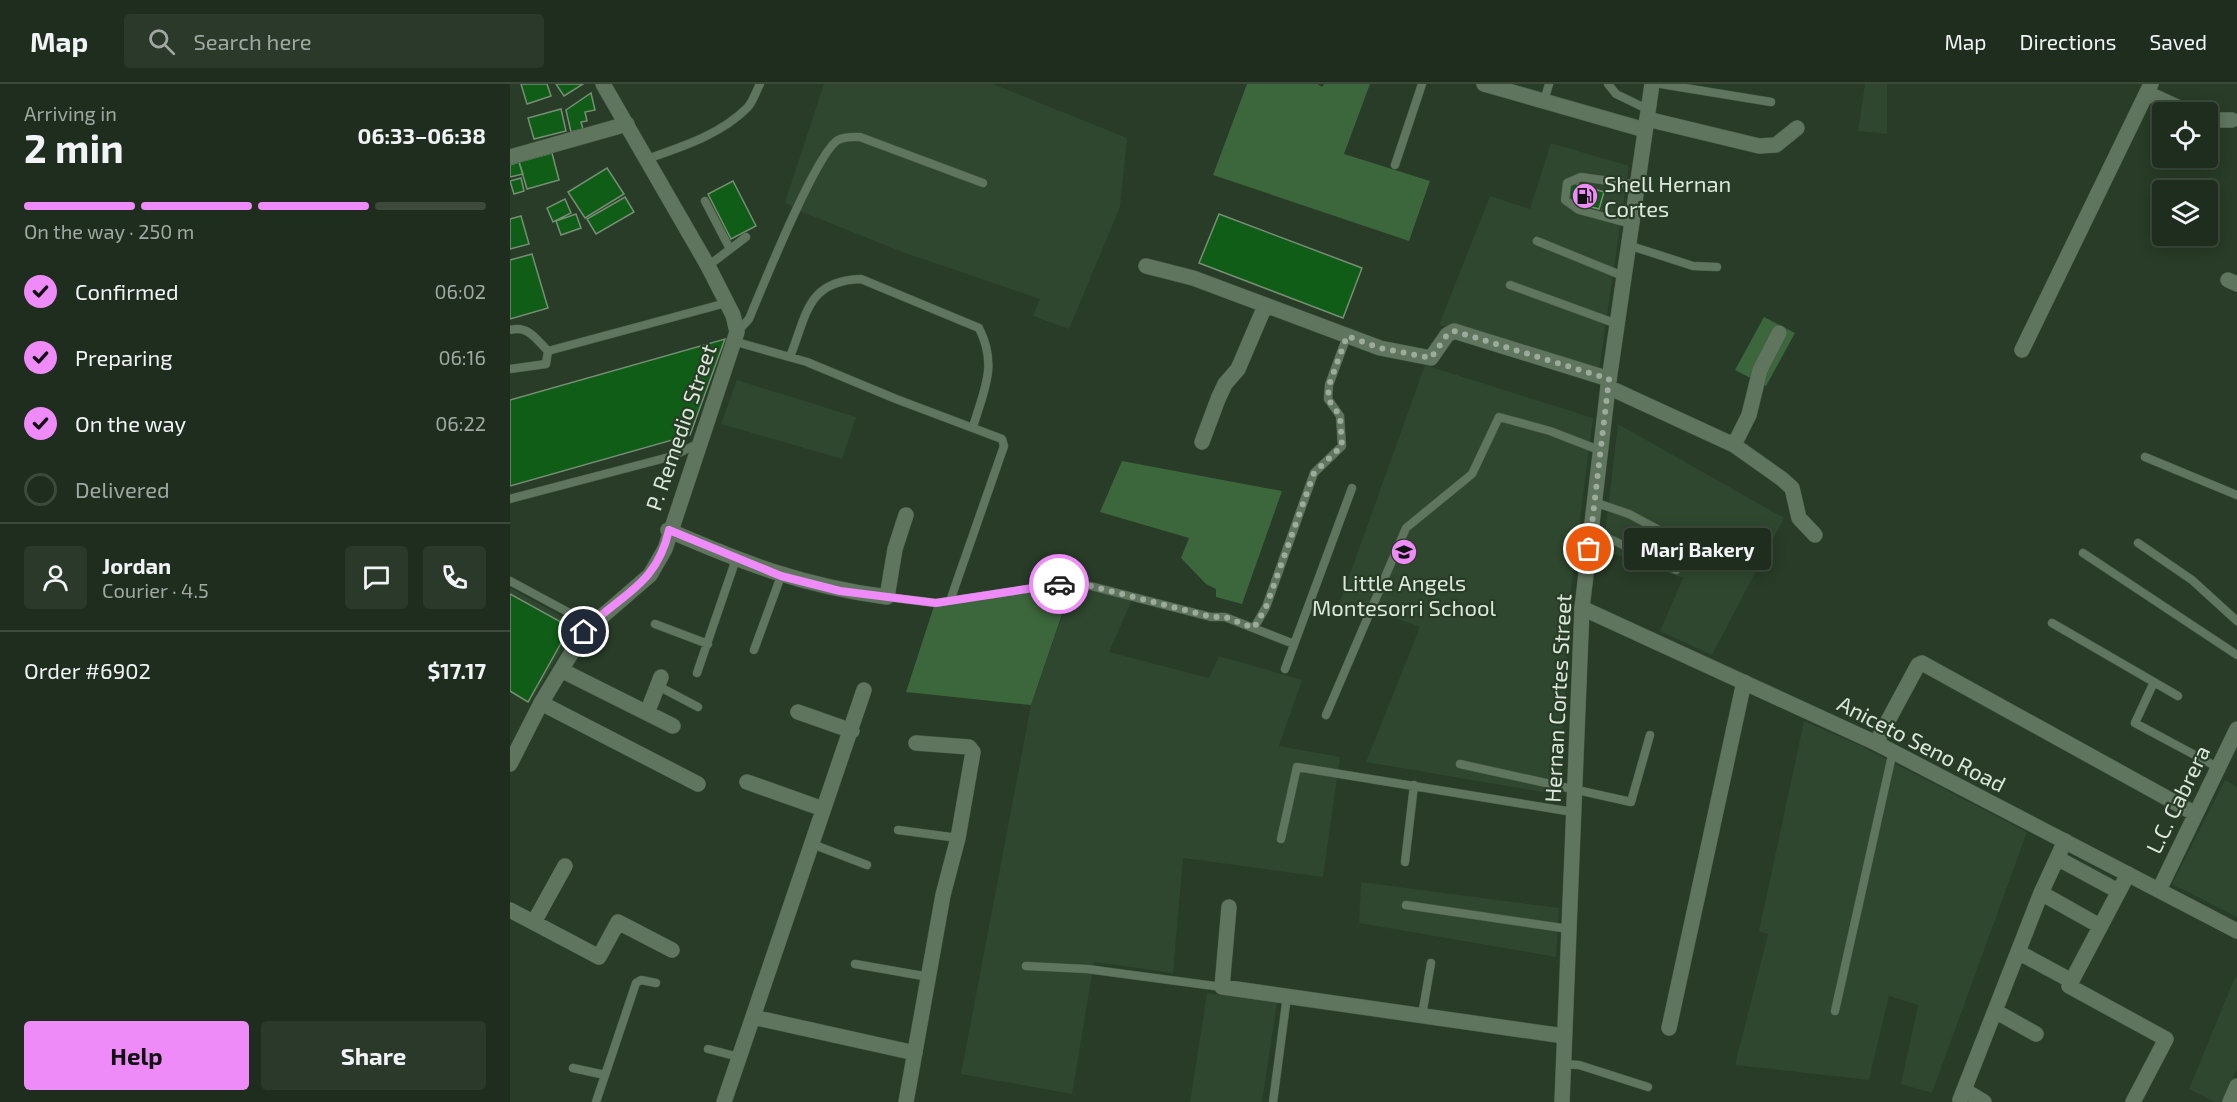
<!DOCTYPE html>
<html lang="en">
<head>
<meta charset="utf-8">
<style>
	:root { --surface:#1e2d1d; --page:#2b392a; --text:#f1f3f6; --muted:#a1a8a4; --line:#3c493b; --accent:#ee8bf8 }
	body { margin:0; font-family:"Exo 2",sans-serif; background:var(--page); color:var(--text); height:100vh; display:flex; flex-direction:column; font-size:22px; white-space:nowrap }
	* { box-sizing:border-box; margin:0 }
	p { font-size:20px; color:var(--muted) }
	.icon { flex:none; width:33px; height:33px; fill:none; stroke:currentColor; stroke-width:2; stroke-linecap:round; stroke-linejoin:round }
	.map { position:relative; flex:1; overflow:hidden }
	.panel { display:flex; flex-direction:column; background:var(--surface); width:510px }
	.panel>* { flex:none }
	.controls { position:absolute; left:1642px; top:18px; display:grid; gap:12px }
	.controls a { display:grid; place-items:center; width:66px; height:66px; border-radius:6px; background:var(--surface); box-shadow:0 3px 15px #0003,0 0 0 2px var(--line); font-size:30px }
	.pin { position:absolute; display:grid; place-items:center; width:51px; height:51px; color:#fff; margin:-26px; border:3px solid #fff; border-radius:50%; box-shadow:0 2px 6px #0007 }
	.courier { position:absolute; display:grid; place-items:center; width:60px; height:60px; margin:-30px; border:4px solid #ee8bf8; border-radius:50%; background:#fff; color:#222; box-shadow:0 2px 8px #0007 }
	.bubble { position:absolute; height:42px; border-radius:6px; background:var(--surface); box-shadow:0 3px 15px #0003,0 0 0 2px var(--line); font-size:20px; font-weight:700; line-height:42px; text-align:center }
	.headline em { font-style:normal; font-weight:700 }
	.headline div { display:flex; flex-direction:column-reverse }
	.headline { display:flex; align-items:center; justify-content:space-between; height:102px; padding:0 24px }
	h1 { font-size:39px; font-weight:700; line-height:45px }
	.bar { display:grid; grid-template-columns:repeat(4,1fr); gap:9px 6px; align-content:center; height:72px; padding:0 24px }
	.bar i { height:8px; border-radius:4px; background:var(--line) }
	.bar .active { background:var(--accent) }
	.bar p { grid-column:span 4 }
	.line { display:flex; align-items:center; gap:15px; padding:0 24px; border-top:2px solid var(--line) }
	.line div { flex:1 }
	.round { display:grid; place-items:center; flex:none; width:63px; height:63px; border-radius:6px; background:var(--page) }
	ol { padding:0 24px; list-style:none }
	li { display:flex; align-items:center; gap:18px; height:66px }
	li p { margin-inline-start:auto }
	li .icon { padding:6px; border-radius:50%; background:var(--accent); color:#111; stroke-width:4 }
	li:last-child { color:var(--muted) }
	li i { width:33px; height:33px; border:3px solid var(--line); border-radius:50% }
	.action { display:flex; gap:12px; margin-top:auto; padding:12px 24px }
	.action a { flex:1; height:69px; border-radius:6px; background:var(--accent); color:#111; font-size:24px; font-weight:700; line-height:69px; text-align:center }
	.action a+a { background:var(--page); color:var(--text) }
	header { display:flex; align-items:center; gap:36px; box-sizing:border-box; height:84px; padding:0 30px; background:var(--surface); border-bottom:2px solid var(--line) }
	header strong { font-size:28px }
	nav { display:flex; gap:33px; margin-inline-start:auto; font-size:21px }
	.search { width:420px; height:54px; background:var(--page); display:flex; align-items:center; gap:15px; box-sizing:border-box; padding:0 21px; border-radius:6px; color:var(--muted); font-size:22px }
	main { display:flex; flex:1; min-height:0 }
	.map>svg:first-child { display:block }
</style>
</head>
<body>
<header>
<strong>Map</strong>
<div class="search"><svg class="icon" aria-label="search" viewBox="0 0 24 24"><circle cx="10" cy="10" r="6"/><path d="M15 15l6 6"/></svg>Search here</div>
<nav><a>Map</a><a>Directions</a><a>Saved</a></nav>
</header>
<main>
<section class="panel">
<div class="headline"><div><h1>2 min</h1><p>Arriving in</p></div><em>06:33–06:38</em></div>
<div class="bar"><i class="active"></i><i class="active"></i><i class="active"></i><i></i><p>On the way · 250 m</p></div>
<ol>
<li><svg class="icon" aria-label="check" viewBox="0 0 24 24"><path d="M5 12l5 5 9-10"/></svg>Confirmed<p>06:02</p></li>
<li><svg class="icon" aria-label="check" viewBox="0 0 24 24"><path d="M5 12l5 5 9-10"/></svg>Preparing<p>06:16</p></li>
<li><svg class="icon" aria-label="check" viewBox="0 0 24 24"><path d="M5 12l5 5 9-10"/></svg>On the way<p>06:22</p></li>
<li><i></i>Delivered</li>
</ol>
<div class="line" style="height:108px"><a class="round"><svg class="icon" aria-label="person" viewBox="0 0 24 24"><circle cx="12" cy="8" r="4"/><path d="M4 21q1-7 8-7t8 7"/></svg></a><div><b>Jordan</b><p>Courier · 4.5</p></div><a class="round"><svg class="icon" aria-label="chat" viewBox="0 0 24 24"><path d="M4 5h16v11H9l-5 4z"/></svg></a><a class="round"><svg class="icon" aria-label="phone" viewBox="0 0 24 24"><path d="M5 4h4l2 5-3 2q2 4 5 5l2-3 5 2v4C11 20 4 13 5 4z"/></svg></a></div>
<div class="line" style="height:78px"><div>Order #6902</div><b>$17.17</b></div>
<div class="action"><a>Help</a><a>Share</a></div>
</section>
<div class="map">
<svg width="1727" height="1018" viewBox="0 0 1727 1018">
	<rect width="100%" height="100%" fill="#283c27"/>
	<path fill="#2e472e" d="M314,0H483L617,54L610,123L559,245L523,232L530,215L395,169L287,126L275,118Z
		M1355,0H1377V50L1348,47Z
		M1041,59L1119,82L1089,286L929,241L980,112L1020,125Z
		M915,281L1083,334L1060,513L1050,711L856,678L910,543L866,527L844,534L827,526Z
		M227,296L346,333L332,375L211,340Z
		M1108,340L1274,434L1202,571L1150,547L1173,494L1093,466Z
		M565,495L625,509L599,568L699,594L709,572L792,596L769,662L830,673L813,793L673,774L663,889L584,878L562,1010L451,990L521,621Z
		M0,504L67,541L20,619L0,608Z
		M1294,637L1351,662L1517,748L1422,1009L1391,1000L1408,921L1379,912L1359,996L1225,981L1258,850L1249,847Z
		M1715,696L1727,703V833L1662,800Z
		M851,798L1049,824L1046,873L849,839Z
		M1725,893L1727,894V985L1713,1018H1704L1679,1005Z
		M697,909L767,919L752,1018H680Z"/>
	<path fill="#3c663c" d="M737,0H808L812,3L814,0H860L834,70L920,97L899,157L703,91Z
		M1254,233L1285,249L1256,302L1225,286Z
		M612,377L772,407L732,520L706,513V505L696,500L671,474L679,454L590,428Z
		M561,504L521,621L396,608L424,522Z"/>
	<path fill="#0f5d16" stroke="#778e75" stroke-width="1.5" d="M11,0H37L41,12L17,20Z
		M46,0H73L54,12Z
		M81,9L85,26L75,28L77,37L71,38L73,45L61,48L56,26Z
		M51,25L56,47L24,55L18,34Z
		M42,69L49,96L17,105L9,78Z
		M9,78L13,90L0,93V81Z
		M97,84L114,110L75,134L58,108Z
		M11,94L14,107L4,110L0,97Z
		M223,97L246,142L221,155L198,110Z
		M1061,98L1094,108L1089,125L1056,116Z
		M115,113L124,128L86,150L77,135Z
		M55,115L61,129L43,138L37,124Z
		M66,130L71,144L51,151L46,137Z
		M709,130L852,184L833,234L689,179Z
		M11,132L19,160L0,165V135Z
		M22,170L38,224L0,235V176Z
		M215,255L180,351L0,402V316Z
		M0,510L60,543L18,618L0,607Z"/>
	<g fill="none" stroke-linecap="round" stroke-linejoin="round">
		<g stroke="#485a48" stroke-width="9">
			<path id="service" d="M1098,0L1106,10L1139,26
				M1151,0L1261,18
				M1034,17L1039,0
				M137,75C171,63 210,51 237,24C243,18 246,7 250,0
				M885,81L912,0
				M195,117L220,165
				M1121,140L1069,126L1055,116L1057,99L1071,93L1127,101
				M1027,157L1113,192
				M1118,161L1183,182L1207,183
				M198,182L236,153
				M1000,201L1107,240
				M0,246C18,241 26,255 38,267
				M228,247L239,235C252,204 306,69 328,56C335,52 342,53 350,53L473,99
				M223,257L297,278L386,315L492,355L494,362L440,517
				M38,267L216,219
				M280,273C297,230 297,197 351,195L469,244C488,282 474,305 463,343
				M0,285L36,280L38,267
				M1635,373L1727,411
				M0,415L163,372L187,360
				M1084,418L1119,430L1149,446
				M1081,446L1166,486
				M1628,459L1682,496L1727,537
				M1573,469L1727,571
				M0,497L80,540
				M377,513L426,519L565,498L701,533H715L784,560
				M1542,539L1668,612
				M145,540L198,560
				M744,544L756,523L804,389L832,362L830,332L818,315L819,301L837,252
				M244,566L271,492
				M775,585L842,404
				M187,589L226,475
				M1644,598L1625,639L1707,683
				M148,602L188,623
				M816,631L896,444L962,390L989,333L1040,347L1089,366
				M950,680L1121,718L1140,651
				M388,746L448,754
				M771,755L787,683L1063,728
				M302,760L357,781
				M895,778L904,701
				M896,821L1059,845
				M345,880L419,893
				M516,882L577,885L712,903
				M1325,927L1383,667
				M912,931L921,879
				M198,965L229,973
				M1053,980L1069,981L1138,1003
				M63,984L95,991
				M86,1018L126,899L131,896L146,899
				M763,1018L777,912"/>
		</g>
		<g stroke="#485a48" stroke-width="16">
			<path id="minor" d="M974,0L1135,46
				M1637,9L1678,28
				M1137,35L1249,62L1266,61L1287,44
				M1698,36H1722
				M0,73L117,40
				M636,182L683,194L870,264L921,274L937,251L944,247L1099,295
				M1718,196L1727,200
				M1512,266L1641,0
				M1098,303L1224,361L1272,395L1282,404L1289,434L1305,451
				M692,358L708,315L715,300L728,285L755,222
				M1224,361L1239,331L1250,286L1269,249
				M158,446C236,480 293,502 377,513L385,465L396,431
				M51,586L163,642
				M31,619L188,700
				M288,628L342,647
				M137,629L151,593
				M1366,659L1408,581L1412,579L1684,729
				M237,698L313,725
				M1547,774L1608,807
				M1618,790L1559,902L1656,955L1623,1018
				M1649,806L1727,645
				M1531,809L1588,841
				M719,823L712,903L1054,952
				M0,826L89,873L108,838L162,866
				M24,838L55,782
				M1508,868L1558,895
				M1485,927L1526,950
				M243,933L405,969
				M1159,944L1234,598
				M1454,1006L1474,1018
				M1450,1016L1531,809L1555,757
				M214,1018L354,606
				M396,1018L433,811L448,754L463,668L459,663L406,659
				M1720,1018L1727,1002"/>
		</g>
		<g stroke="#485a48" stroke-width="16">
			<path id="tertiary" d="M1072,524L1366,659L1727,847
				M0,680L31,619L74,548L140,491L155,465L227,248L223,231L198,182L93,0"/>
		</g>
		<g stroke="#485a48" stroke-width="16">
			<path id="secondary" d="M1052,1018L1072,524L1098,303L1142,0"/>
		</g>
		<use href="#service" stroke="#5f755e" stroke-width="8"/>
		<use href="#minor" stroke="#5f755e" stroke-width="15"/>
		<use href="#tertiary" stroke="#5f755e" stroke-width="15"/>
		<use href="#secondary" stroke="#5f755e" stroke-width="15"/>
	</g>
	<g fill="none" stroke-linecap="round" stroke-linejoin="round">
		<path stroke="#9cab9b" stroke-width="6" stroke-dasharray="0 10.8" d="M549,500L565,498L702,533H715L744,544L756,523L804,389L832,362L830,332L818,315L819,301L837,252L870,264L921,274L937,251L944,247L1099,295L1079,465"/>
		<path stroke="#ee8bf8" stroke-width="8" d="M74,548C108,510 146,504 159,446L271,492L330,507L426,519L549,500"/>
	</g>
	<defs>
		<g id="fuel-disc" transform="scale(1.35)"><circle r="9.5" fill="#ee8bf8" stroke="#283c27"/><path d="M-5.5-6h7V0h2V4h1.3V-2.5L3-4.5l.8-.8L6-3V5H2.5V1h-1V6h-7ZM-4.2-4.7v3.2H.2V-4.7Z" fill="#111"/></g>
		<g id="school-disc" transform="scale(1.35)"><circle r="9.5" fill="#ee8bf8" stroke="#283c27"/><path d="M0-5L7-2L0 1L-7-2ZM-4 1L0 2.5L4 1V4Q0 6-4 4Z" fill="#111"/></g>
	</defs>
	<g fill-rule="evenodd">
		<use href="#fuel-disc" x="1075" y="112"/>
		<use href="#school-disc" x="894" y="468"/>
	</g>
	<g text-anchor="middle" dominant-baseline="central" stroke-width="4.5" stroke-linejoin="round" paint-order="stroke">
		<g font-size="22" fill="#dbe7da" stroke="#283c27" text-anchor="start">
			<text x="1094" y="99">Shell Hernan<tspan x="1094" dy="25">Cortes</tspan></text>
			<text x="894" y="498" text-anchor="middle">Little Angels<tspan x="894" dy="25">Montesorri School</tspan></text>
		</g>
		<g font-size="22" fill="#dbe7da" stroke="#283c27">
			<text transform="translate(170 343) rotate(-71)">P. Remedio Street</text>
			<text transform="translate(1047 614) rotate(-87)">Hernan Cortes Street</text>
			<text transform="translate(1412 659) rotate(27)">Aniceto Seno Road</text>
			<text transform="translate(1667 715) rotate(-64)">L.C. Cabrera</text>
		</g>
	</g>
</svg>
<div class="controls">
<a><svg class="icon" aria-label="locate" viewBox="0 0 24 24"><circle cx="12" cy="12" r="6"/><path d="M12 2v4M12 18v4M2 12h4M18 12h4"/></svg></a>
<a><svg class="icon" aria-label="layers" viewBox="0 0 24 24"><path d="M12 4l9 5-9 5-9-5zM3 14l9 5 9-5"/></svg></a>
</div>
<div class="pin" style="left:1079px;top:465px;background:#ea580c"><svg class="icon" aria-label="bag" viewBox="0 0 24 24"><path d="M5 8h14l-1 12H6zM9 8a3 3 0 0 1 6 0"/></svg></div>
<div class="pin" style="left:74px;top:548px;background:#1f2937"><svg class="icon" aria-label="home" viewBox="0 0 24 24"><path d="M3 11l9-7 9 7M6 9v11h12V9"/></svg></div>
<div class="courier" style="left:549px;top:500px"><svg class="icon" aria-label="car" viewBox="0 0 24 24"><path d="M5 17H2v-5l4-1 3-4h7l3 4 3 1v5h-3M9 17h6M6 11h13"/><circle cx="7" cy="17" r="2"/><circle cx="17" cy="17" r="2"/></svg></div>
<div class="bubble" style="left:1114px;top:444px;width:147px">Marj Bakery</div>
</div>
</main>
</body>
</html>
